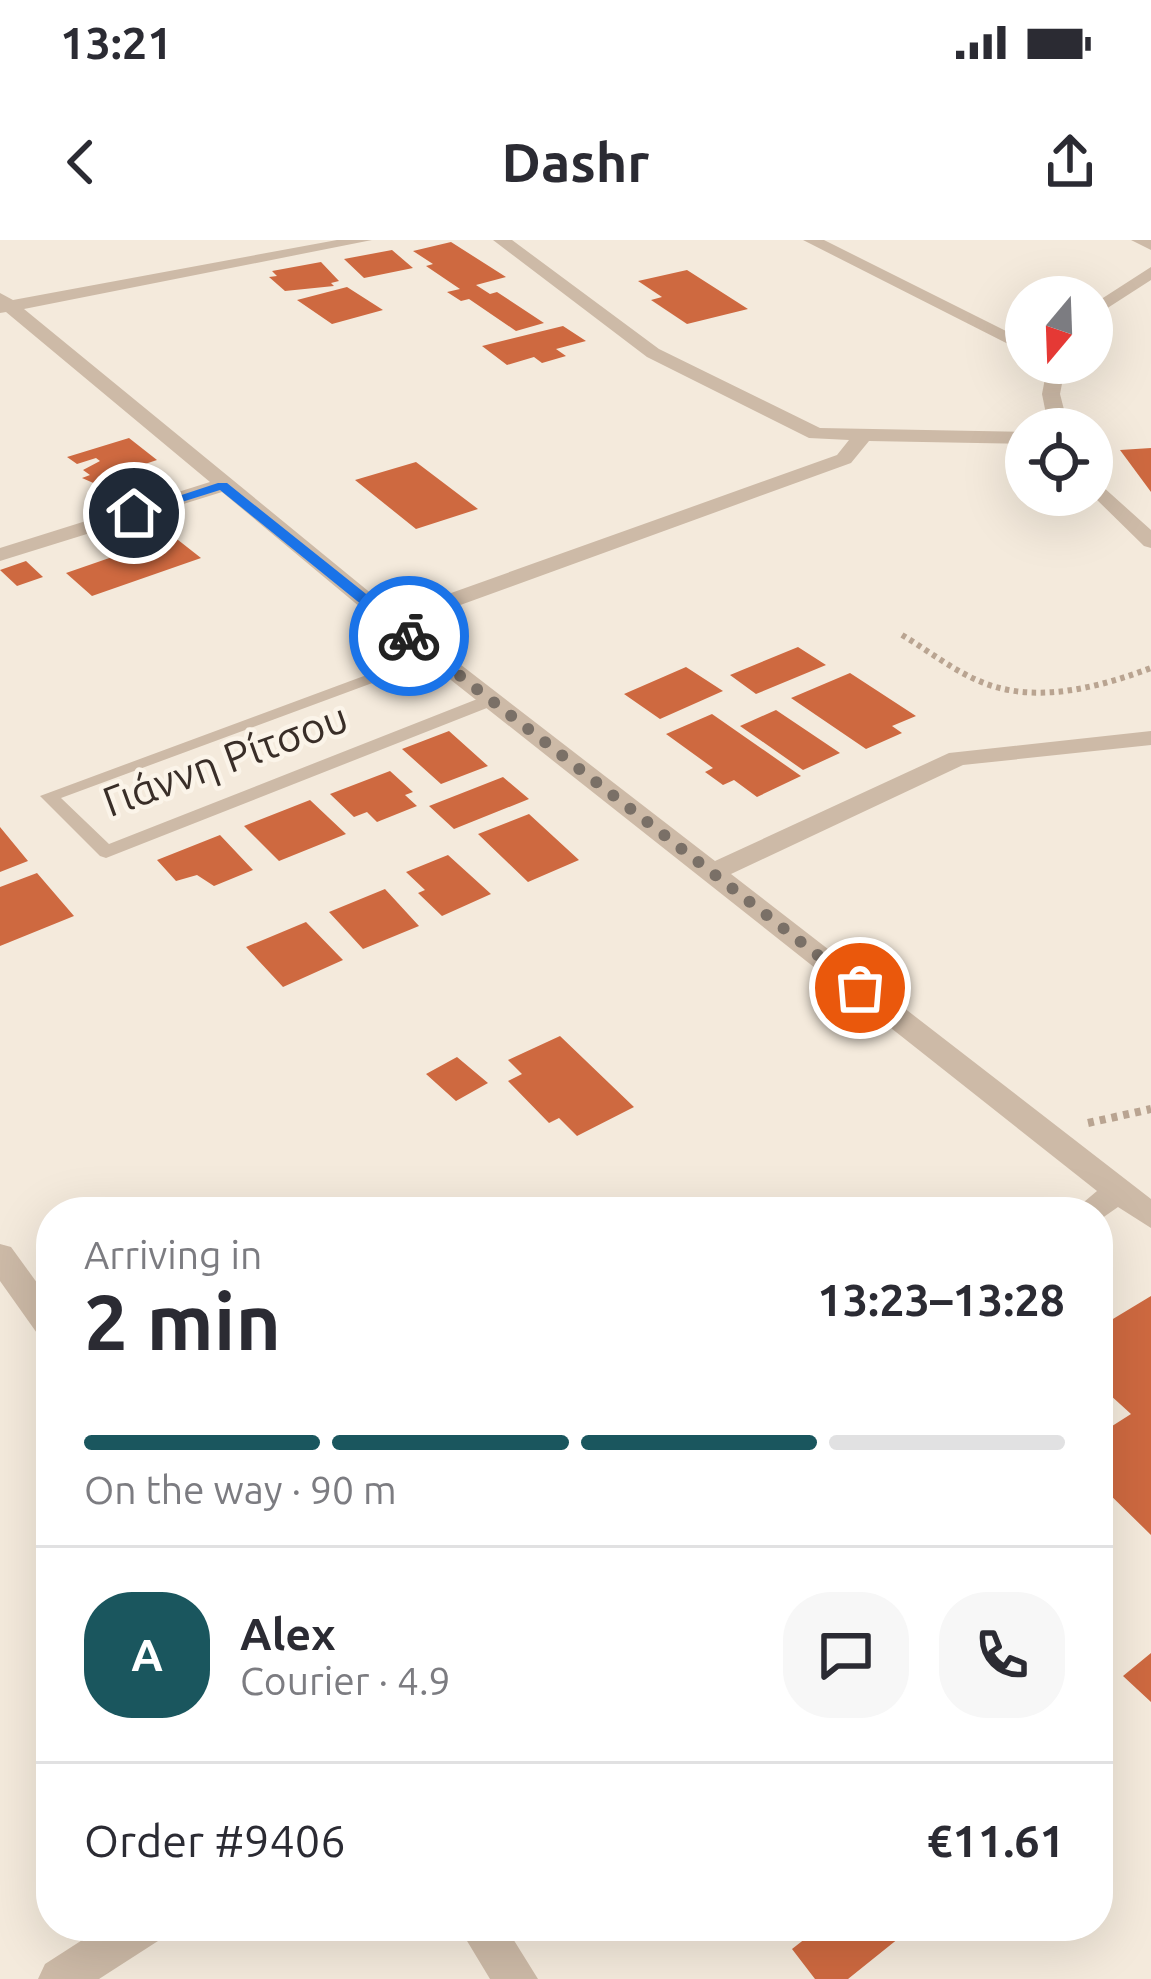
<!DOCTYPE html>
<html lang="en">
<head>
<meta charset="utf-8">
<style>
	:root { --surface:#fff; --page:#f7f7f7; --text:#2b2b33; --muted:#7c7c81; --line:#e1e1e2; --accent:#1a565e }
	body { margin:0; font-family:Ubuntu,sans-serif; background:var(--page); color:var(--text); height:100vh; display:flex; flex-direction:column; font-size:45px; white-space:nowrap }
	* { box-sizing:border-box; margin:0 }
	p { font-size:39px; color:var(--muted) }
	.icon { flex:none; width:66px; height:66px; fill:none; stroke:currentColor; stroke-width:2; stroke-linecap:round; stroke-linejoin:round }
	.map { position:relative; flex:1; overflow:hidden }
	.details { position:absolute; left:36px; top:957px; width:1077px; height:744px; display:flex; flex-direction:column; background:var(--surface); border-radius:48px; box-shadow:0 12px 48px #0002 }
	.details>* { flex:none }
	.needle { width:78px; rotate:199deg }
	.tools { position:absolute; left:1005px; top:36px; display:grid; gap:24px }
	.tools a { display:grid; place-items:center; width:108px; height:108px; border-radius:50%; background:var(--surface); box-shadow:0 12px 48px #0002; font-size:60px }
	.pin { position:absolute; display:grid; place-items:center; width:102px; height:102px; color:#fff; margin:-51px; border:6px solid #fff; border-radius:50%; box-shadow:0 3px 12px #0007 }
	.courier { position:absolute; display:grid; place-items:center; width:120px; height:120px; margin:-60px; border:9px solid #1a73e8; border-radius:50%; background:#fff; color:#222; box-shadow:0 3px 15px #0007 }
	.overview em { font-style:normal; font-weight:600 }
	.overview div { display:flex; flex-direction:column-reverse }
	.overview { display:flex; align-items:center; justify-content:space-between; height:204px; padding:0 48px }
	h1 { font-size:78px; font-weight:600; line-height:90px }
	.bar { display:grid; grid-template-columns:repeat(4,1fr); gap:18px 12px; align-content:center; height:144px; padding:0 48px }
	.bar i { height:15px; border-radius:9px; background:var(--line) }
	.bar .selected { background:var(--accent) }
	.bar p { grid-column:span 4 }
	.line { display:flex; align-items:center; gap:30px; padding:0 48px; border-top:3px solid var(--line) }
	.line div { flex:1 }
	.round { display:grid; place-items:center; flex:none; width:126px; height:126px; border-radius:48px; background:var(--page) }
	.status { display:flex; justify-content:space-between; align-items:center; height:84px; padding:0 60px; background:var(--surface); direction:ltr }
	.status svg { height:33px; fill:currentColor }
	header { display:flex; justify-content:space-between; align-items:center; height:156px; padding:0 48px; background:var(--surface); font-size:54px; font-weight:600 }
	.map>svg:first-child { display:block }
</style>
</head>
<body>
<div class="status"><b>13:21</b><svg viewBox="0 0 49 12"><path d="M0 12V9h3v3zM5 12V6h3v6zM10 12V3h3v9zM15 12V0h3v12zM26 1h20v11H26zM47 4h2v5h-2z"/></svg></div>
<header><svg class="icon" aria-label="back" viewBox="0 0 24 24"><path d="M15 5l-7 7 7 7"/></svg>Dashr<svg class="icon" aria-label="share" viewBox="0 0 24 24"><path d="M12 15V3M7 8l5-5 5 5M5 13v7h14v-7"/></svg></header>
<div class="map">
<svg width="1151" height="1739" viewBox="0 0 1151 1739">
	<rect width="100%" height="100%" fill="#f4eadc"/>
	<path fill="#ce6940" d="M451,2L506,37L476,45L490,54L497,52L544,83L516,91L469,59L461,61L447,52L460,49L426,26L433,24L413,11Z
		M392,10L413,28L364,38L344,19Z
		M321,22L339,41L331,43L334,46L285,51L269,37L277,36L272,31Z
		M687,30L748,69L687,84L651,60L662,57L638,41Z
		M347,47L383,70L332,84L297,60Z
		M563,86L586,101L556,109L566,116L542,123L534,117L507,125L482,106Z
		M129,198L157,220L142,225L154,234L107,249L82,238L90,235L83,230L100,221L96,218L77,224L67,217Z
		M1151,208V252L1120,210Z
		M416,222L478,269L416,289L355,240Z
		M173,296L201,318L92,356L66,333Z
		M26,321L43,337L17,346L0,330Z
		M798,407L826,425L756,454L730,435Z
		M686,427L723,451L660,479L624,454Z
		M850,433L916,476L892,486L902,493L866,509L791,458Z
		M776,470L840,513L803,530L740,486Z
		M712,474L801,536L757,557L734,540L723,545L705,532L713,528L666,494Z
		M449,491L488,526L441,544L402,509Z
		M390,531L413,552L405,555L417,566L377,582L367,572L354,577L330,554Z
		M503,537L529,559L454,589L429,566Z
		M310,560L346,594L279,621L244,586Z
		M529,574L579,620L528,642L478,594Z
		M0,587L28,621L0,632Z
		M220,595L253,630L214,646L197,635L176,641L157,620Z
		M448,615L491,654L442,676L418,653L425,650L406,632Z
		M37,633L74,676L0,706V647Z
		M385,649L419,686L363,709L329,672Z
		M306,682L343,720L283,747L246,707Z
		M560,796L634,867L577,896L559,878L549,883L508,841L522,834L508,820Z
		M457,817L488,843L456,861L426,834Z
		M1151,1056V1295L1098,1243V1195L1131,1174L1098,1144V1088Z
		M1151,1413V1462L1123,1436Z
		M796,1686H914L848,1739H815L792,1709L806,1698Z"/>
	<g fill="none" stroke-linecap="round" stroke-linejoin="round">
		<path stroke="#b9a491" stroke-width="6" stroke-dasharray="4.5 4.5" stroke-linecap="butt" d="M902,395C929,411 955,432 984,443C1037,464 1100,447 1151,428"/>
		<path stroke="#b9a491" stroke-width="8" stroke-dasharray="6 6" stroke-linecap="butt" d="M1088,883L1151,869"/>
		<path fill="#cdbaa7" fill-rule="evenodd" d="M434,410L440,412V418L61,558L109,604L485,456H497V464L106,618L100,616L40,556Z"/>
		<path fill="#cdbaa7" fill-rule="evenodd" d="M337,0H372L24,69L395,373L837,215L849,200L809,198L647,117L493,0H512L659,109L820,188L1026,192V204L869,201L851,223L408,384L715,621L949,513L1151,491V505L963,525L731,634L1151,959V988L1118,967L1098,981V972H1072L1097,951L384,387L222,252L0,321V308L210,242L6,72L0,73V53L13,60Z
			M803,0H824L1026,101V113Z
			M1131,0H1151V10Z
			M1151,27V40L1092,78V65Z
			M1048,123H1066L1060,154L1069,189H1049L1042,154Z
			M1092,237L1151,290V308L1144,306L1092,255Z
			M0,1004L11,1007L51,1062V1100L39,1096L0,1041Z
			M104,1686H164L158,1701L99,1739H38L45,1724Z
			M458,1686H505L538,1739H490Z"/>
	</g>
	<path fill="#1a73e8" d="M218,243H227L415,393V399H404L220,250L134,277L127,273Z"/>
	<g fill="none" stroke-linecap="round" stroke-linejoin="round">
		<path stroke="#7a7067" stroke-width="12" stroke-dasharray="0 21.6" d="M409,396L860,748"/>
	</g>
	<g text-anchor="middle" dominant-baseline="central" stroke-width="9" stroke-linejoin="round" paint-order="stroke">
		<g font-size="42" fill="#392e28" stroke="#fbf4e9">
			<text transform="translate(225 519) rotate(-20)">Γιάννη Ρίτσου</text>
		</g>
	</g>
</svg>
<div class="tools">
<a><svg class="needle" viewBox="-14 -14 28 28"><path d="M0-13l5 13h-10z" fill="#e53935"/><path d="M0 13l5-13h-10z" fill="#7c7c81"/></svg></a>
<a><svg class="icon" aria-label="locate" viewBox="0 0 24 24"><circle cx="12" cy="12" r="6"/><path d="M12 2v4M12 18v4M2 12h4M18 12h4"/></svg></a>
</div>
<div class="pin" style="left:860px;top:748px;background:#ea580c"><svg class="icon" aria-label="bag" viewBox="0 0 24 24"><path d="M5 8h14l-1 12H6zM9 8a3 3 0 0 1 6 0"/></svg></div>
<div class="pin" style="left:134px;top:273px;background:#1f2937"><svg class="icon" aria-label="home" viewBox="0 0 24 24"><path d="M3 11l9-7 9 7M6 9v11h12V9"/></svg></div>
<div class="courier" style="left:409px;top:396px"><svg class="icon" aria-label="bike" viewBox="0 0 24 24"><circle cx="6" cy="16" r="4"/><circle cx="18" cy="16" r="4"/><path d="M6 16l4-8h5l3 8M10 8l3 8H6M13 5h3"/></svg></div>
<section class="details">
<div class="overview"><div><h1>2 min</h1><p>Arriving in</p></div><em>13:23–13:28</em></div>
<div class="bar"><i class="selected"></i><i class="selected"></i><i class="selected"></i><i></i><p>On the way · 90 m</p></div>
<div class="line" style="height:216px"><b class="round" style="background:var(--accent);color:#fff">A</b><div><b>Alex</b><p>Courier · 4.9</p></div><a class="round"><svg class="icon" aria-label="chat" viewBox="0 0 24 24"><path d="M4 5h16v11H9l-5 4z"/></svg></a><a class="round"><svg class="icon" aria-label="phone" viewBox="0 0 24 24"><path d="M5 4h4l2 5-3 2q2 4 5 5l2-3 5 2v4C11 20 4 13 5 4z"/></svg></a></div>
<div class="line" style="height:156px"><div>Order #9406</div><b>€11.61</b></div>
</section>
</div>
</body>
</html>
